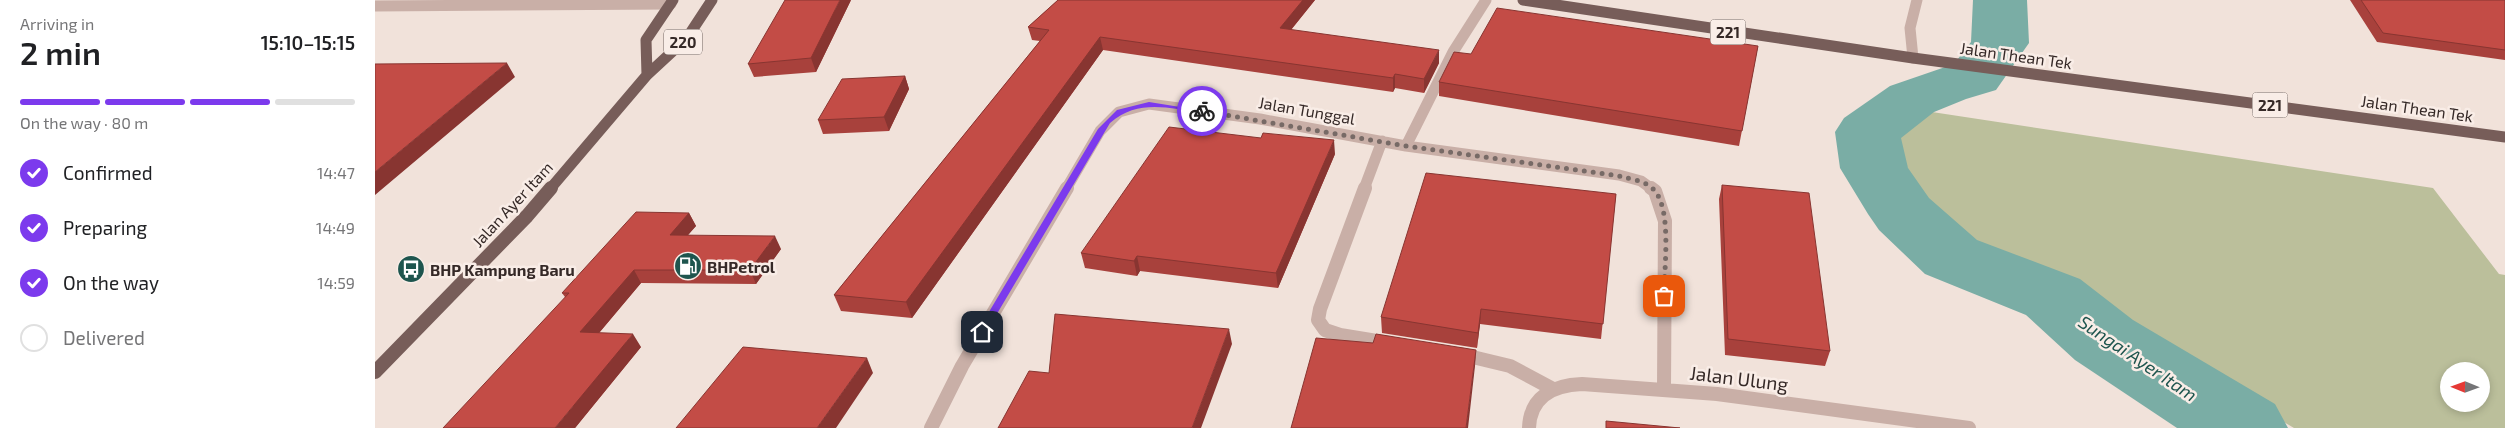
<!DOCTYPE html>
<html lang="en">
<head>
<meta charset="utf-8">
<style>
	:root { --surface:#fff; --page:#f2f2f2; --text:#202124; --muted:#757577; --line:#e0e0e0; --accent:#7c3aed }
	body { margin:0; font-family:"Exo 2",sans-serif; background:var(--page); color:var(--text); height:100vh; display:flex; flex-direction:column; font-size:19px; white-space:nowrap }
	* { box-sizing:border-box; margin:0 }
	p { font-size:16px; color:var(--muted) }
	.icon { flex:none; width:28px; height:28px; fill:none; stroke:currentColor; stroke-width:2; stroke-linecap:round; stroke-linejoin:round }
	.map { position:relative; flex:1; overflow:hidden }
	.sheet { display:flex; flex-direction:column; background:var(--surface); width:375px }
	.sheet>* { flex:none }
	.needle { width:32px; rotate:271deg }
	.buttons { position:absolute; left:2065px; top:362px; display:grid; gap:10px }
	.buttons a { display:grid; place-items:center; width:50px; height:50px; border-radius:50%; background:var(--surface); box-shadow:0 2px 8px #0003; font-size:25px }
	.pin { position:absolute; display:grid; place-items:center; width:42px; height:42px; color:#fff; margin:-21px; border-radius:10px; box-shadow:0 2px 8px #0006 }
	.courier { position:absolute; display:grid; place-items:center; width:50px; height:50px; margin:-25px; border:4px solid #7c3aed; border-radius:50%; background:#fff; color:#222; box-shadow:0 1px 6px #0007 }
	.head em { font-style:normal; font-weight:600 }
	.head div { display:flex; flex-direction:column-reverse }
	.head { display:flex; align-items:center; justify-content:space-between; height:85px; padding:0 20px }
	h1 { font-size:32px; font-weight:600; line-height:38px }
	.bar { display:grid; grid-template-columns:repeat(4,1fr); gap:8px 5px; align-content:center; height:60px; padding:0 20px }
	.bar i { height:6px; border-radius:4px; background:var(--line) }
	.bar .current { background:var(--accent) }
	.bar p { grid-column:span 4 }
	ol { padding:0 20px; list-style:none }
	li { display:flex; align-items:center; gap:15px; height:55px }
	li p { margin-inline-start:auto }
	li .icon { padding:5px; border-radius:50%; background:var(--accent); color:#fff; stroke-width:4 }
	li:last-child { color:var(--muted) }
	li i { width:28px; height:28px; border:2px solid var(--line); border-radius:50% }
	main { display:flex; flex:1; min-height:0 }
	.map>svg:first-child { display:block }
</style>
</head>
<body>
<main>
<section class="sheet">
<div class="head"><div><h1>2 min</h1><p>Arriving in</p></div><em>15:10–15:15</em></div>
<div class="bar"><i class="current"></i><i class="current"></i><i class="current"></i><i></i><p>On the way · 80 m</p></div>
<ol>
<li><svg class="icon" aria-label="check" viewBox="0 0 24 24"><path d="M5 12l5 5 9-10"/></svg>Confirmed<p>14:47</p></li>
<li><svg class="icon" aria-label="check" viewBox="0 0 24 24"><path d="M5 12l5 5 9-10"/></svg>Preparing<p>14:49</p></li>
<li><svg class="icon" aria-label="check" viewBox="0 0 24 24"><path d="M5 12l5 5 9-10"/></svg>On the way<p>14:59</p></li>
<li><i></i>Delivered</li>
</ol>
</section>
<div class="map">
<svg width="2130" height="428" viewBox="0 0 2130 428">
	<rect width="100%" height="100%" fill="#f1e2da"/>
	<path fill="#bbbf9b" fill-rule="evenodd" d="M1557,112L2058,188L2124,274L2130,275V428H1919L1786,349L1696,281L1604,249L1556,202L1535,175L1522,138ZM2074,371H2106V404H2074Z"/>
	<g fill="none" stroke-linecap="round" stroke-linejoin="round">
		<path fill="#7aada5" fill-rule="evenodd" d="M1598,0H1652L1654,43L1621,90L1591,99L1559,112L1526,138L1533,168L1554,198L1602,240L1705,279L1758,320L1900,404L1913,428H1802L1700,360L1651,315L1550,274L1504,230L1493,214L1465,168L1460,132L1469,118L1515,86L1579,64L1596,42Z"/>
		<path stroke="#c9afa7" stroke-width="11" d="M0,6L296,4
			M1538,58L1535,28L1542,0
			M1031,146L1078,52L1111,0
			M691,189L725,131L744,112L774,104L885,119L1031,146L1244,175L1266,181L1277,189
			M989,189L1007,141"/>
		<path stroke="#c9afa7" stroke-width="14" d="M990,188L945,309L943,320L950,330L965,335L1014,343
			M1276,188L1280,191L1290,221L1289,389
			M1085,354L1135,366L1178,389
			M556,428L587,366L692,188
			M1154,428C1155,396 1179,385 1207,384L1342,394L1594,428"/>
		<path stroke="#775d59" stroke-width="11" d="M1148,0L1538,58L2130,137
			M272,75L271,40L298,0
			M175,189L272,75L312,38L337,0"/>
		<path stroke="#775d59" stroke-width="14" d="M0,372L152,216L176,188"/>
	</g>
	<path fill="#a8413c" d="M476,0L441,72L379,77L373,64Z
		M683,0H940L916,30L1064,63L1049,93L1020,88L1018,92L728,50L537,318L466,311L459,295L665,41L657,40L653,27Z
		M1975,0H2130V60L2002,42Z
		M1383,46L1364,146L1064,96V82L1096,54Z
		M530,76L534,89L514,131L448,134L443,120Z
		M960,154L903,288L765,271L762,276L710,268L706,253Z
		M1347,185L1455,351L1450,366L1350,355L1344,199Z
		M1241,194L1226,339L1105,324L1102,348L1007,333L1006,317Z
		M314,213L321,226L312,235L406,249L381,284L266,283L224,333L266,347L200,428L190,297L187,293Z"/>
	<path fill="#883531" d="M465,0H476L441,72L436,58Z
		M928,0H940L906,42L905,28Z
		M725,37L728,50L537,318L531,302Z
		M1064,50V63L1049,93V79Z
		M132,63L140,77L0,195V172Z
		M1020,74V88L1018,92V78Z
		M530,76L534,89L514,131L509,117Z
		M959,140L960,154L903,288L901,273Z
		M314,213L321,226L302,248L295,235Z
		M400,236L406,249L381,284L375,270Z
		M762,256L765,271L762,276L759,261Z
		M259,270L266,283L213,346L205,332Z
		M1106,309L1105,324L1102,348L1103,333Z
		M854,329L857,344L826,428H817Z
		M258,334L266,347L200,428H180Z
		M1101,350L1100,366L1093,428H1091Z
		M492,358L498,373L461,428H442Z"/>
	<path fill="#c34c46" stroke="#883531" d="M410,0H465L436,58L373,64Z
		M683,0H928L905,28L1064,50L1049,79L1020,74L1018,78L725,37L531,302L459,295L674,30L653,27Z
		M1986,0H2130V50L2008,33Z
		M1122,8L1383,46L1367,131L1064,82L1079,52L1096,54Z
		M132,63L0,172V64Z
		M530,76L509,117L443,120L467,79Z
		M794,127L886,138L888,133L959,140L901,273L762,256L759,261L706,253Z
		M1051,173L1241,194L1228,324L1106,309L1103,333L1006,317Z
		M1347,185L1434,193L1455,351L1353,339Z
		M261,212L314,213L295,235L400,236L375,270H259L205,332L258,334L180,428H68L194,293H187Z
		M680,314L854,329L817,428H623L654,371L674,373Z
		M1001,334L1101,350L1091,428H916L941,338L998,343Z
		M368,347L492,358L442,428H301Z
		M1231,421L1305,428H1231Z"/>
	<path fill="#7c3aed" d="M774,102L830,111L827,113C793,108 763,99 735,123L610,334H604L602,332L723,129L742,110Z"/>
	<g fill="none" stroke-linecap="round" stroke-linejoin="round">
		<path stroke="#776a66" stroke-width="5" stroke-dasharray="0 9" d="M827,111L1031,146L1244,176C1256,179 1272,181 1280,191C1297,212 1289,269 1289,296"/>
	</g>
	<defs>
		<g id="fuel-disc" transform="scale(1.4375)"><circle r="9.5" fill="#1e554e" stroke="#f9ede7"/><path d="M-5.5-6h7V0h2V4h1.3V-2.5L3-4.5l.8-.8L6-3V5H2.5V1h-1V6h-7ZM-4.2-4.7v3.2H.2V-4.7Z" fill="#fff"/></g>
		<g id="bus-disc" transform="scale(1.4375)"><circle r="9.5" fill="#1e554e" stroke="#f9ede7"/><path d="M-5-6H5V4H4V6H2V4H-2V6H-4V4H-5ZM-3.5-4V0h7V-4ZM-3.5 1.2v1.5H-2V1.2ZM2 1.2v1.5H3.5V1.2Z" fill="#fff"/></g>
	</defs>
	<g fill-rule="evenodd">
		<use href="#fuel-disc" x="313" y="266"/>
		<use href="#bus-disc" x="36" y="269"/>
	</g>
	<g text-anchor="middle" dominant-baseline="central" stroke-width="5" stroke-linejoin="round" paint-order="stroke">
		<g fill="#f9ede7" stroke="#706461" stroke-width="1">
			<rect x="1335.5" y="19.5" width="35" height="25" rx="4"/>
			<rect x="289" y="29.5" width="38" height="25" rx="4"/>
			<rect x="1877.5" y="92.5" width="35" height="25" rx="4"/>
		</g>
		<g font-size="15" font-weight="bold" fill="#352927">
			<text x="1353" y="32">221</text>
			<text x="308" y="42">220</text>
			<text x="1895" y="105">221</text>
		</g>
		<g font-size="16" fill="#352927" stroke="#f9ede7">
			<text transform="translate(1641 55) rotate(8)">Jalan Thean Tek</text>
			<text transform="translate(2042 108) rotate(8)">Jalan Thean Tek</text>
			<text transform="translate(932 110) rotate(10)">Jalan Tunggal</text>
			<text transform="translate(137 204) rotate(-47)">Jalan Ayer Itam</text>
		</g>
		<g font-size="16" font-weight="bold" fill="#352927" stroke="#f9ede7" text-anchor="start">
			<text x="332" y="266">BHPetrol</text>
			<text x="55" y="269">BHP Kampung Baru</text>
		</g>
		<g font-size="18" font-style="italic" fill="#1e554e" stroke="#f9ede7">
			<text transform="translate(1763 358) rotate(34)">Sungai Ayer Itam</text>
		</g>
		<g font-size="19" fill="#352927" stroke="#f9ede7">
			<text transform="translate(1364 378) rotate(7)">Jalan Ulung</text>
		</g>
	</g>
</svg>
<div class="buttons">
<a><svg class="needle" viewBox="-14 -14 28 28"><path d="M0-13l5 13h-10z" fill="#e53935"/><path d="M0 13l5-13h-10z" fill="#757577"/></svg></a>
</div>
<div class="pin" style="left:1289px;top:296px;background:#ea580c"><svg class="icon" aria-label="bag" viewBox="0 0 24 24"><path d="M5 8h14l-1 12H6zM9 8a3 3 0 0 1 6 0"/></svg></div>
<div class="pin" style="left:607px;top:332px;background:#1f2937"><svg class="icon" aria-label="home" viewBox="0 0 24 24"><path d="M3 11l9-7 9 7M6 9v11h12V9"/></svg></div>
<div class="courier" style="left:827px;top:111px"><svg class="icon" aria-label="bike" viewBox="0 0 24 24"><circle cx="6" cy="16" r="4"/><circle cx="18" cy="16" r="4"/><path d="M6 16l4-8h5l3 8M10 8l3 8H6M13 5h3"/></svg></div>
</div>
</main>
</body>
</html>
